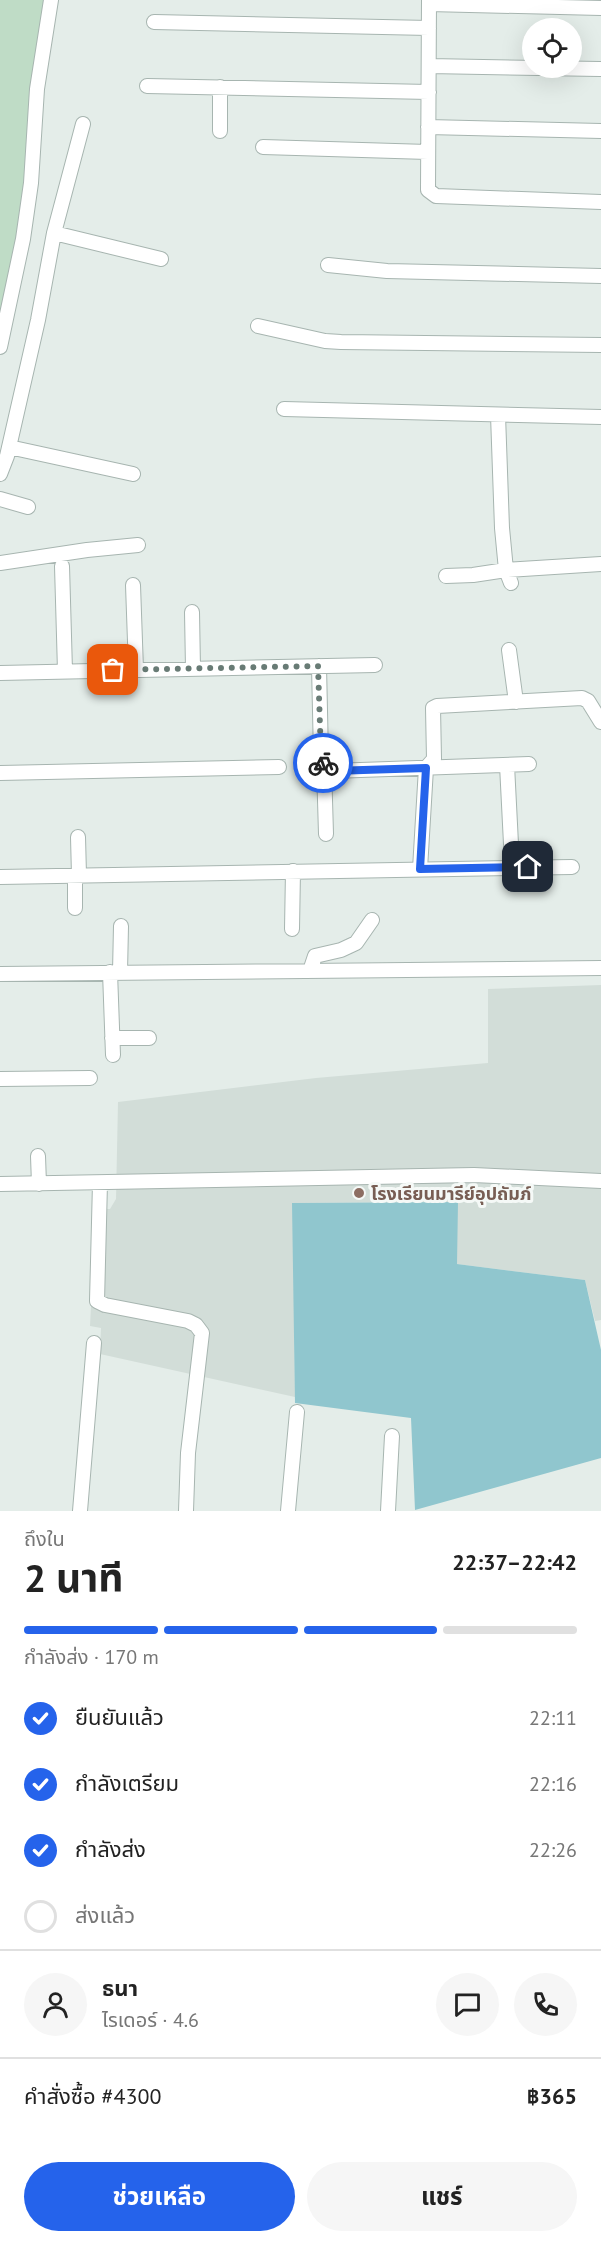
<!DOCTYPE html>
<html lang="th">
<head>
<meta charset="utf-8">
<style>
	:root { --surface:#fff; --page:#f6f6f6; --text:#222; --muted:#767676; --line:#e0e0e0; --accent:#2563eb }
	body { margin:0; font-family:"PT Sans","Noto Sans Thai",sans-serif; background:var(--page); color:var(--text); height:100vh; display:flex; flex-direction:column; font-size:22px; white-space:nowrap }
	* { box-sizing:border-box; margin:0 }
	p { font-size:20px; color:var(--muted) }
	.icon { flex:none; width:33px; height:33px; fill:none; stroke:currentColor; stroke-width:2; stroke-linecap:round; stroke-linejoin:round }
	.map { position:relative; height:1511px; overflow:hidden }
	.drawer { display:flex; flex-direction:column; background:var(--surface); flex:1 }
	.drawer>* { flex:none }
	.fabs { position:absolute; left:522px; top:18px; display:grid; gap:12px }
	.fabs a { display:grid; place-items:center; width:60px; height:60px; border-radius:50%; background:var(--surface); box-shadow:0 6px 24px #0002; font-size:30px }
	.pin { position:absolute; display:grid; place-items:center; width:51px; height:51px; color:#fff; margin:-26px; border-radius:12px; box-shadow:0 3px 9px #0006 }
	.courier { position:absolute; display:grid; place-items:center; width:60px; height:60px; margin:-30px; border:4px solid #2563eb; border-radius:50%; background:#fff; color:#222; box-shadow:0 2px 8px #0007 }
	.headline em { font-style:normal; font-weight:700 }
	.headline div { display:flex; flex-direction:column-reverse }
	.headline { display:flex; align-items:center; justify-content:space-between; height:102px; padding:0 24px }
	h1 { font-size:39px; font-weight:700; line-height:45px }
	.bar { display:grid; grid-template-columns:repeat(4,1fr); gap:9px 6px; align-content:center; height:72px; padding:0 24px }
	.bar i { height:8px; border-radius:4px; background:var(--line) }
	.bar .active { background:var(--accent) }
	.bar p { grid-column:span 4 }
	.line { display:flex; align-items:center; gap:15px; padding:0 24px; border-top:2px solid var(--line) }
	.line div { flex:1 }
	.round { display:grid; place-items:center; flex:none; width:63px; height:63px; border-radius:32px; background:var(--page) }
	ol { padding:0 24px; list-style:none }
	li { display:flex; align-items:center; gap:18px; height:66px }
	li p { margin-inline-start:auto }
	li .icon { padding:6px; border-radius:50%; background:var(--accent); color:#fff; stroke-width:4 }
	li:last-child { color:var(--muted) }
	li i { width:33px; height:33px; border:3px solid var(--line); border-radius:50% }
	.cta { display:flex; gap:12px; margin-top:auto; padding:12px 24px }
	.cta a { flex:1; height:69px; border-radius:36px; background:var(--accent); color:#fff; font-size:24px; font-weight:700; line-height:69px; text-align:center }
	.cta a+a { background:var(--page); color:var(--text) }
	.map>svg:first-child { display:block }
</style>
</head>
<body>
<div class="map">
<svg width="601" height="1511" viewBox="0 0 601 1511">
	<rect width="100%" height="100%" fill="#e4ede9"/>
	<path fill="#d2ddd8" d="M601,985V1320L595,1321L585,1280L457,1264V1202L293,1203L295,1397L100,1354L101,1328L90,1326L96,1209H110L116,1199L118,1102L316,1078L488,1063V989Z"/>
	<path fill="#bfdcc6" d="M0,0H48L25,212L0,330Z"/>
	<path fill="#90c6ce" d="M458,1202L457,1264L585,1280L601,1350V1458L415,1510L411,1418L295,1403L292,1203Z"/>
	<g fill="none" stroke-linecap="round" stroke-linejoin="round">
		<g stroke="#a7b5b0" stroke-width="16">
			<path id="minor" d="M429,0L428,190L436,196L601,202
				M429,4L601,8
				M154,22L429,28
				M429,66L600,69
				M147,86L429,92
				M220,87V131
				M428,127L601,131
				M263,147L428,152
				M54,233L161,259
				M328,265L387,271L601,276
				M258,326L325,341L341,342L601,345
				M0,347L23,239L31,183L37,89L51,0
				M284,409L601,417
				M498,415L502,528L506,570L511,583
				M9,447L133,474
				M0,474L7,456L38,320L54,233L83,124
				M0,499L28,507
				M0,563L87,550L138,545
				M62,566L65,671
				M446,576L473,575L506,570L601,564
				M133,585L136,670
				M192,612L193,669
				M509,650L516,702
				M319,666L321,756L324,766L332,771L529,764
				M0,673L375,665
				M507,765L511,844
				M324,766L326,834
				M0,773L279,767
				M78,837L79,875
				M420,869L426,768L434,759L433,708L437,706L582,698L588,701L601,722
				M75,875V908
				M0,877L572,867
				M292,929L293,871
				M310,971L315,956L341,950L356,943L372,920
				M110,972L113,1055
				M120,972L121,926
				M0,974L601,968
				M112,1038H149
				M0,1079L90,1078
				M38,1156L39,1184
				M100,1183L97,1301L105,1305L188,1321L196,1325L202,1333L188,1453L186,1511
				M0,1184L474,1175L601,1181
				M80,1511L94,1343
				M288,1511L297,1412
				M388,1511L392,1436"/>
		</g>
		<use href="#minor" stroke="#fff" stroke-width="14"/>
	</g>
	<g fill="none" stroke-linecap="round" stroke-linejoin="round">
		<path stroke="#687b75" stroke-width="6" stroke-dasharray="0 10.8" d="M113,670L318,666L321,756L323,763"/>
		<path stroke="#2563eb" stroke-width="8" d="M323,763L324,766L332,771L426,768L420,869L528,867"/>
	</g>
	<circle fill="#8d6e63" stroke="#f5f9f7" stroke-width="2" cx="359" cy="1193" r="6"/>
	<g text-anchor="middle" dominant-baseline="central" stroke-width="6" stroke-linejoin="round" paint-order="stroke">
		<g font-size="18" font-weight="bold" fill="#785e54" stroke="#f5f9f7" text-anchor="start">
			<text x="371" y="1193">โรงเรียนมารีย์อุปถัมภ์</text>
		</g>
	</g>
</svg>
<div class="fabs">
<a><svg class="icon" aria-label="locate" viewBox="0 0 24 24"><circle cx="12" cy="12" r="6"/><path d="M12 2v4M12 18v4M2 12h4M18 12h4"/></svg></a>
</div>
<div class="pin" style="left:113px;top:670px;background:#ea580c"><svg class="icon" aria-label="bag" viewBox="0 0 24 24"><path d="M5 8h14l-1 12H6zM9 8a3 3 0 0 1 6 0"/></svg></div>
<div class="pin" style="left:528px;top:867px;background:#1f2937"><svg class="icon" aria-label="home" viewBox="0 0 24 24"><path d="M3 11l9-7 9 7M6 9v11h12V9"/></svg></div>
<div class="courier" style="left:323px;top:763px"><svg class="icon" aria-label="bike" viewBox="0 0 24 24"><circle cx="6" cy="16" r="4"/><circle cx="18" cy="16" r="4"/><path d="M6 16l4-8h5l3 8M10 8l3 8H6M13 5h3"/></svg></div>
</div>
<section class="drawer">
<div class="headline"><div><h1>2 นาที</h1><p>ถึงใน</p></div><em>22:37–22:42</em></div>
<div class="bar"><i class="active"></i><i class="active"></i><i class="active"></i><i></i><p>กำลังส่ง · 170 m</p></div>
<ol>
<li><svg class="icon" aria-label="check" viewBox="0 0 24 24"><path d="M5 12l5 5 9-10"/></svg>ยืนยันแล้ว<p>22:11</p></li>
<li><svg class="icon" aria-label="check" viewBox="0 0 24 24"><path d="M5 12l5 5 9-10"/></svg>กำลังเตรียม<p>22:16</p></li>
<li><svg class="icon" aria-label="check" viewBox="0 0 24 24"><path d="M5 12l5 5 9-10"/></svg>กำลังส่ง<p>22:26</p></li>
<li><i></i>ส่งแล้ว</li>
</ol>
<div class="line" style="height:108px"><a class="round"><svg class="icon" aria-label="person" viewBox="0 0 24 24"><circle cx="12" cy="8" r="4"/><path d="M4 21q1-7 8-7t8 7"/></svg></a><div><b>ธนา</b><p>ไรเดอร์ · 4.6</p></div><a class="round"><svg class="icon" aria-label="chat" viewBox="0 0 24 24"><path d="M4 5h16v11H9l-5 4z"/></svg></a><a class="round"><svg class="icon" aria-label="phone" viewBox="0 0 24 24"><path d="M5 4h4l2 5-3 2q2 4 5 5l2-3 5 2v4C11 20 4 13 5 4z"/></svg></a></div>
<div class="line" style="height:78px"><div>คำสั่งซื้อ #4300</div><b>฿365</b></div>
<div class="cta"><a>ช่วยเหลือ</a><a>แชร์</a></div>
</section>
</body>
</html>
